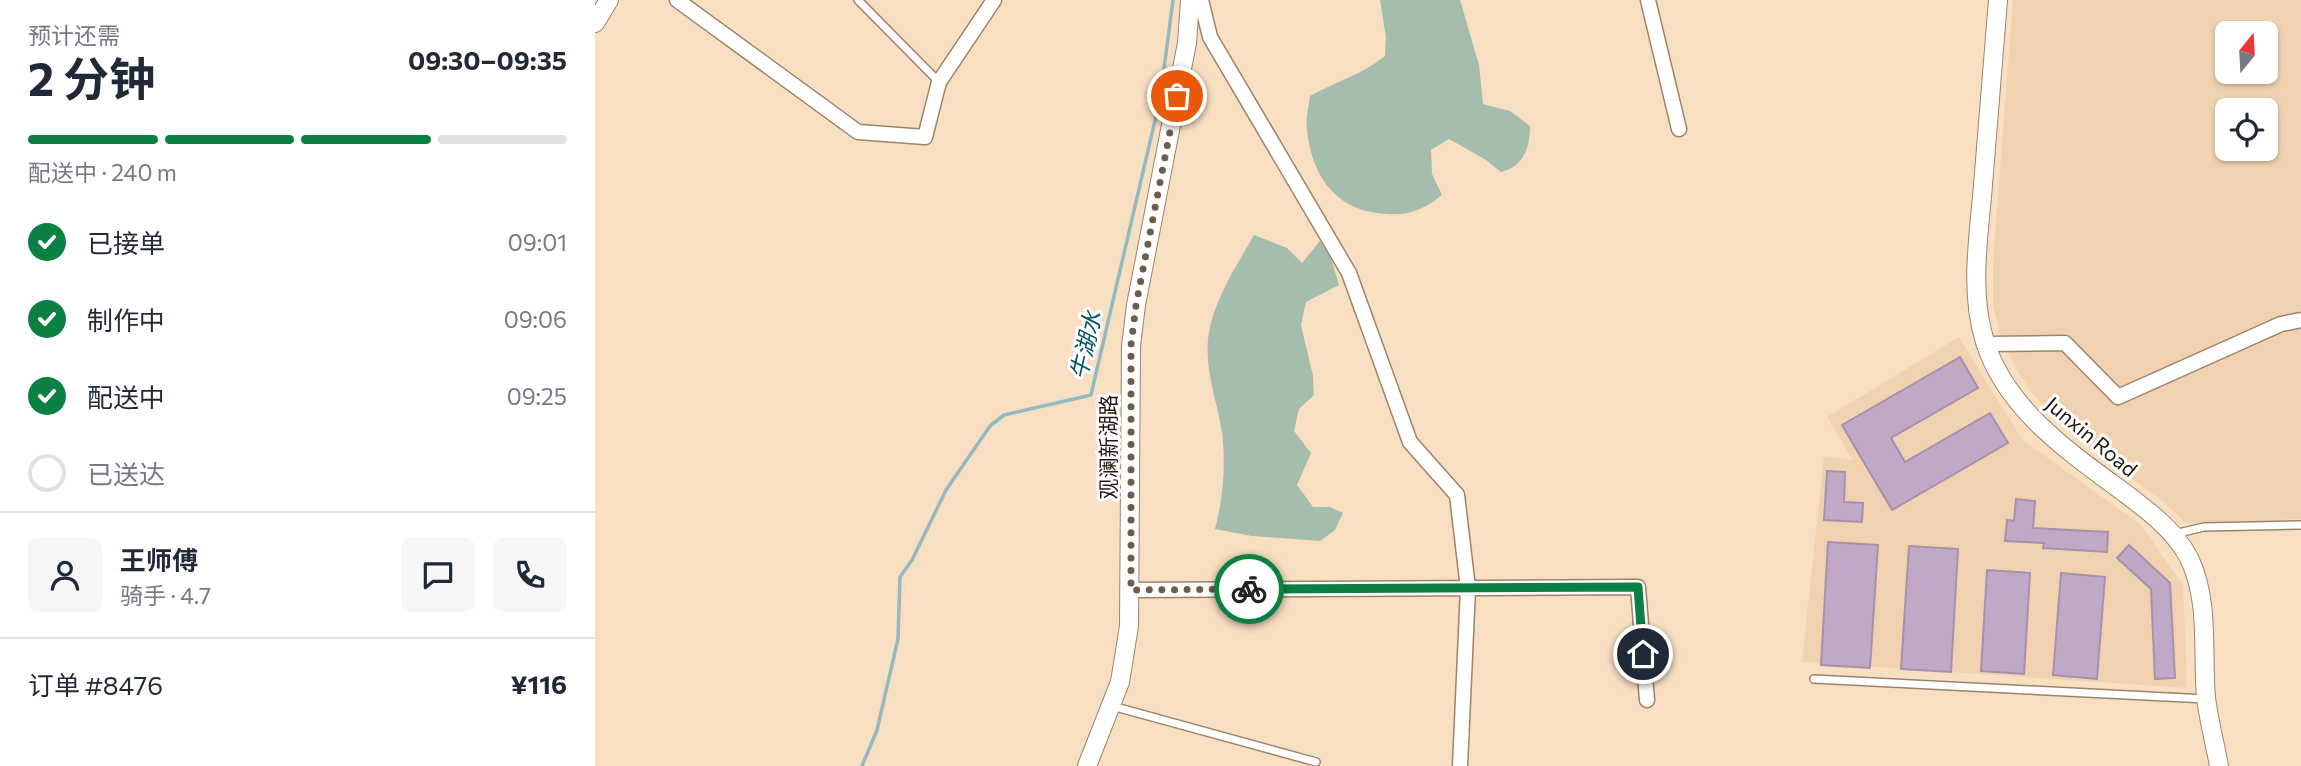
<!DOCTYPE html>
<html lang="zh">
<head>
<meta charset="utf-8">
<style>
	:root { --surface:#fff; --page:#f6f6f7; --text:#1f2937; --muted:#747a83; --line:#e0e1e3; --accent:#0b8043 }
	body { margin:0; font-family:Commissioner,"Noto Sans SC",sans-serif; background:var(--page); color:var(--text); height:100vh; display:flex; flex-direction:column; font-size:26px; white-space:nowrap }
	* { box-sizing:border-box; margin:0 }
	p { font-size:23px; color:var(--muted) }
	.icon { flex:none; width:38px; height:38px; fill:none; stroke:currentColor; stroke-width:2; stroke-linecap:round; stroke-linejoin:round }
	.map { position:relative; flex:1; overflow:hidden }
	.drawer { display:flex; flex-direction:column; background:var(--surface); width:595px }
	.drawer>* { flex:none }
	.needle { width:46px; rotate:18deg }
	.fabs { position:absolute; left:1620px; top:21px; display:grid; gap:14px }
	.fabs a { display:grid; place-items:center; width:63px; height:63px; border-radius:10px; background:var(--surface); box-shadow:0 2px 5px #0004; font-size:35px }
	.pin { position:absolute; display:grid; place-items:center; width:60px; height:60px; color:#fff; margin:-30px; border:4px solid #fff; border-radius:50%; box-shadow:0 2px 7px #0007 }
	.courier { position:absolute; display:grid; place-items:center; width:70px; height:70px; margin:-35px; border:5px solid #0b8043; border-radius:50%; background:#fff; color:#222; box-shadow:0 2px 9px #0007 }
	.headline em { font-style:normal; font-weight:700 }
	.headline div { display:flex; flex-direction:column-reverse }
	.headline { display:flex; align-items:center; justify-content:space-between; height:119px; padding:0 28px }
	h1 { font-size:46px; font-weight:700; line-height:52px }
	.bar { display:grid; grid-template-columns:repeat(4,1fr); gap:10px 7px; align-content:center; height:84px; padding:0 28px }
	.bar i { height:9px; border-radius:5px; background:var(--line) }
	.bar .on { background:var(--accent) }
	.bar p { grid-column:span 4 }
	.line { display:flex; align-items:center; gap:18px; padding:0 28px; border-top:2px solid var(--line) }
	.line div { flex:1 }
	.round { display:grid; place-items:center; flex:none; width:74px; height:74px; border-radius:10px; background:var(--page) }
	ol { padding:0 28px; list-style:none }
	li { display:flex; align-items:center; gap:21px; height:77px }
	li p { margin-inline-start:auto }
	li .icon { padding:7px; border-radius:50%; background:var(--accent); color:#fff; stroke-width:4 }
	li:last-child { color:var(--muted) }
	li i { width:38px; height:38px; border:4px solid var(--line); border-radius:50% }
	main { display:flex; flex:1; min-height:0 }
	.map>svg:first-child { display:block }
</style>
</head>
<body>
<main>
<section class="drawer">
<div class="headline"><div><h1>2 分钟</h1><p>预计还需</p></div><em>09:30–09:35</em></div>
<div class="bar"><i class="on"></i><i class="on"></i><i class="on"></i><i></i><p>配送中 · 240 m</p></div>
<ol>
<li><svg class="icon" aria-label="check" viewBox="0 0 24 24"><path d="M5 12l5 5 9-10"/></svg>已接单<p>09:01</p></li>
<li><svg class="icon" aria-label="check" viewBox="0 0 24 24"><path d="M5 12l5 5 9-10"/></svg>制作中<p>09:06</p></li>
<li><svg class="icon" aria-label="check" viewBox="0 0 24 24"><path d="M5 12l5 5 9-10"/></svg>配送中<p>09:25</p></li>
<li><i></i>已送达</li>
</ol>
<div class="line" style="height:126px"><a class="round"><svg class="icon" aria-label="person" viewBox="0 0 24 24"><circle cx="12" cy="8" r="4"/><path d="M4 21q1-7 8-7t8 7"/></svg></a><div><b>王师傅</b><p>骑手 · 4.7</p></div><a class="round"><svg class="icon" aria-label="chat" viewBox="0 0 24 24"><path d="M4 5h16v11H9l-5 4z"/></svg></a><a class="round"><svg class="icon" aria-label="phone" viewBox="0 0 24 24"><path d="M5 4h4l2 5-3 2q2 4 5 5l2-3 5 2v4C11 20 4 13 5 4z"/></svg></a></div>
<div class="line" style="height:91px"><div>订单 #8476</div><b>¥116</b></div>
</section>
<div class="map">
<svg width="1706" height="766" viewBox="0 0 1706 766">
	<rect width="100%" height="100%" fill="#f9dfc2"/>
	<path fill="#f1d2b0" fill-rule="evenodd" d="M1418,0H1706V519L1591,523L1567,501L1483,439L1459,417L1436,392L1421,368L1406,339L1398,306V260ZM1633,33H1671V72H1633ZM1633,110H1671V149H1633Z
		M1364,337L1427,439L1546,525L1588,585L1592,688L1207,662L1229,456L1258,460L1232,417Z"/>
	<path fill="#a4bdad" d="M785,0H865L884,65L888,104L915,111L935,126C935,148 929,166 906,172L891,160L854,139L836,150L837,174L847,195C825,212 810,217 782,213C737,207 716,172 712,129C710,119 714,107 715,96C740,82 768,74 790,56L791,37Z
		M659,235L692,248L707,263L725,241L736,258L744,285L711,302L706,325L718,376L719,395L704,409L699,431L716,453L702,485L718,507H735L748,513L740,530L725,541L657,536L620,529C628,500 631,464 627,433C622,399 608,367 614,332C620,298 642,265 659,235Z"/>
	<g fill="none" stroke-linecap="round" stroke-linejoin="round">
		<path stroke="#94b9c2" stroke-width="3.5" d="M267,766L282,730L303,639L305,577L317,560L351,490L395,426L409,415L496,395L565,99L578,0"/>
	</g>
	<path fill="#c0a9c7" stroke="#a690ac" stroke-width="2" d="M1365,357L1383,388L1296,438L1310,462L1395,413L1413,443L1297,510L1247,425Z
		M1232,471L1250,472L1249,502L1268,503L1267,522L1229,520Z
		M1421,499L1440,501L1438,528L1513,532L1512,552L1448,548L1449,543L1410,541L1412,520L1419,521Z
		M1233,542L1283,545L1275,668L1226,665Z
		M1534,545L1575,583L1580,678L1560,679L1556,589L1522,558Z
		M1314,546L1363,549L1356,672L1306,669Z
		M1392,570L1435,573L1429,674L1386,671Z
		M1466,573L1510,577L1502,679L1458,675Z"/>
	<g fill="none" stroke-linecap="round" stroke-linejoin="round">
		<g stroke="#9c8469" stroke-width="10">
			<path id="service" d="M263,0L344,82
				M1579,534L1609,527L1706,525
				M1219,679L1611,699
				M517,706L721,762"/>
		</g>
		<g stroke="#9c8469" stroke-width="17">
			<path id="minor" d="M82,0L263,132L330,137L344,82L399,0
				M606,0L615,37L754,273L815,442L862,495L873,588L865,766
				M1053,0L1084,129
				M1391,344L1470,343L1523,397L1686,324L1706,320
				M535,590L1043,587L1052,700"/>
		</g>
		<g stroke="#9c8469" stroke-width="20">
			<path id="tertiary" d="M1403,0C1398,62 1393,123 1388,185C1384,236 1374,291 1390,342C1411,409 1474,452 1527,491C1552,510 1579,529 1594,558C1615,601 1607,652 1611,698C1614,721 1620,744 1624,766
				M0,23L14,0
				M492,766L525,682L534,626L536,346L541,305L592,43L595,0"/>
		</g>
		<use href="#service" stroke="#fff" stroke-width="7"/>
		<use href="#minor" stroke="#fff" stroke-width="14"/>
		<use href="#tertiary" stroke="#fff" stroke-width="18"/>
	</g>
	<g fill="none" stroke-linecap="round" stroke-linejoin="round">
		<path stroke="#6d5e4c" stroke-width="7" stroke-dasharray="0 12.6" d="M582,96L541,305L536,345V590L654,589"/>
		<path stroke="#0b8043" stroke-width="9" d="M654,589L1043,587L1048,654"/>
	</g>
	<g text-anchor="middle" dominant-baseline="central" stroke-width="6" stroke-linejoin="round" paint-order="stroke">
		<g font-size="21" fill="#21180d" stroke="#fff">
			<text transform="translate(1497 436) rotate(40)">Junxin Road</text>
			<text transform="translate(512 447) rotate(-90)">观澜新湖路</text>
		</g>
		<g font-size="23" font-style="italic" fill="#035664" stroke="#fff">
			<text transform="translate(490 345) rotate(-77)">牛湖水</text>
		</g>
	</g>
</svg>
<div class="fabs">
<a><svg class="needle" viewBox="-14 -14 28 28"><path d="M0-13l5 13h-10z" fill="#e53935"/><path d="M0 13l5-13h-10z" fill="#747a83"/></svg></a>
<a><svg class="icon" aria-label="locate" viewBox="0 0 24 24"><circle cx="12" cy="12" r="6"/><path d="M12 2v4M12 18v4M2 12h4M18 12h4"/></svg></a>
</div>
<div class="pin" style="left:582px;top:96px;background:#ea580c"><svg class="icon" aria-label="bag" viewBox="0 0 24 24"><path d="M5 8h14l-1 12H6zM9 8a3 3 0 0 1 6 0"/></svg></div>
<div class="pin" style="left:1048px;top:654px;background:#1f2937"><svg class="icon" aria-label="home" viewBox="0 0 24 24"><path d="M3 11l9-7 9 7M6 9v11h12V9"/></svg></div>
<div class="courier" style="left:654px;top:589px"><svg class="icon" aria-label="bike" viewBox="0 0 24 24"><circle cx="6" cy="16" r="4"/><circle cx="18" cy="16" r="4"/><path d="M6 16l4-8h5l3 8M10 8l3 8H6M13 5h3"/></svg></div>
</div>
</main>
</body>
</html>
